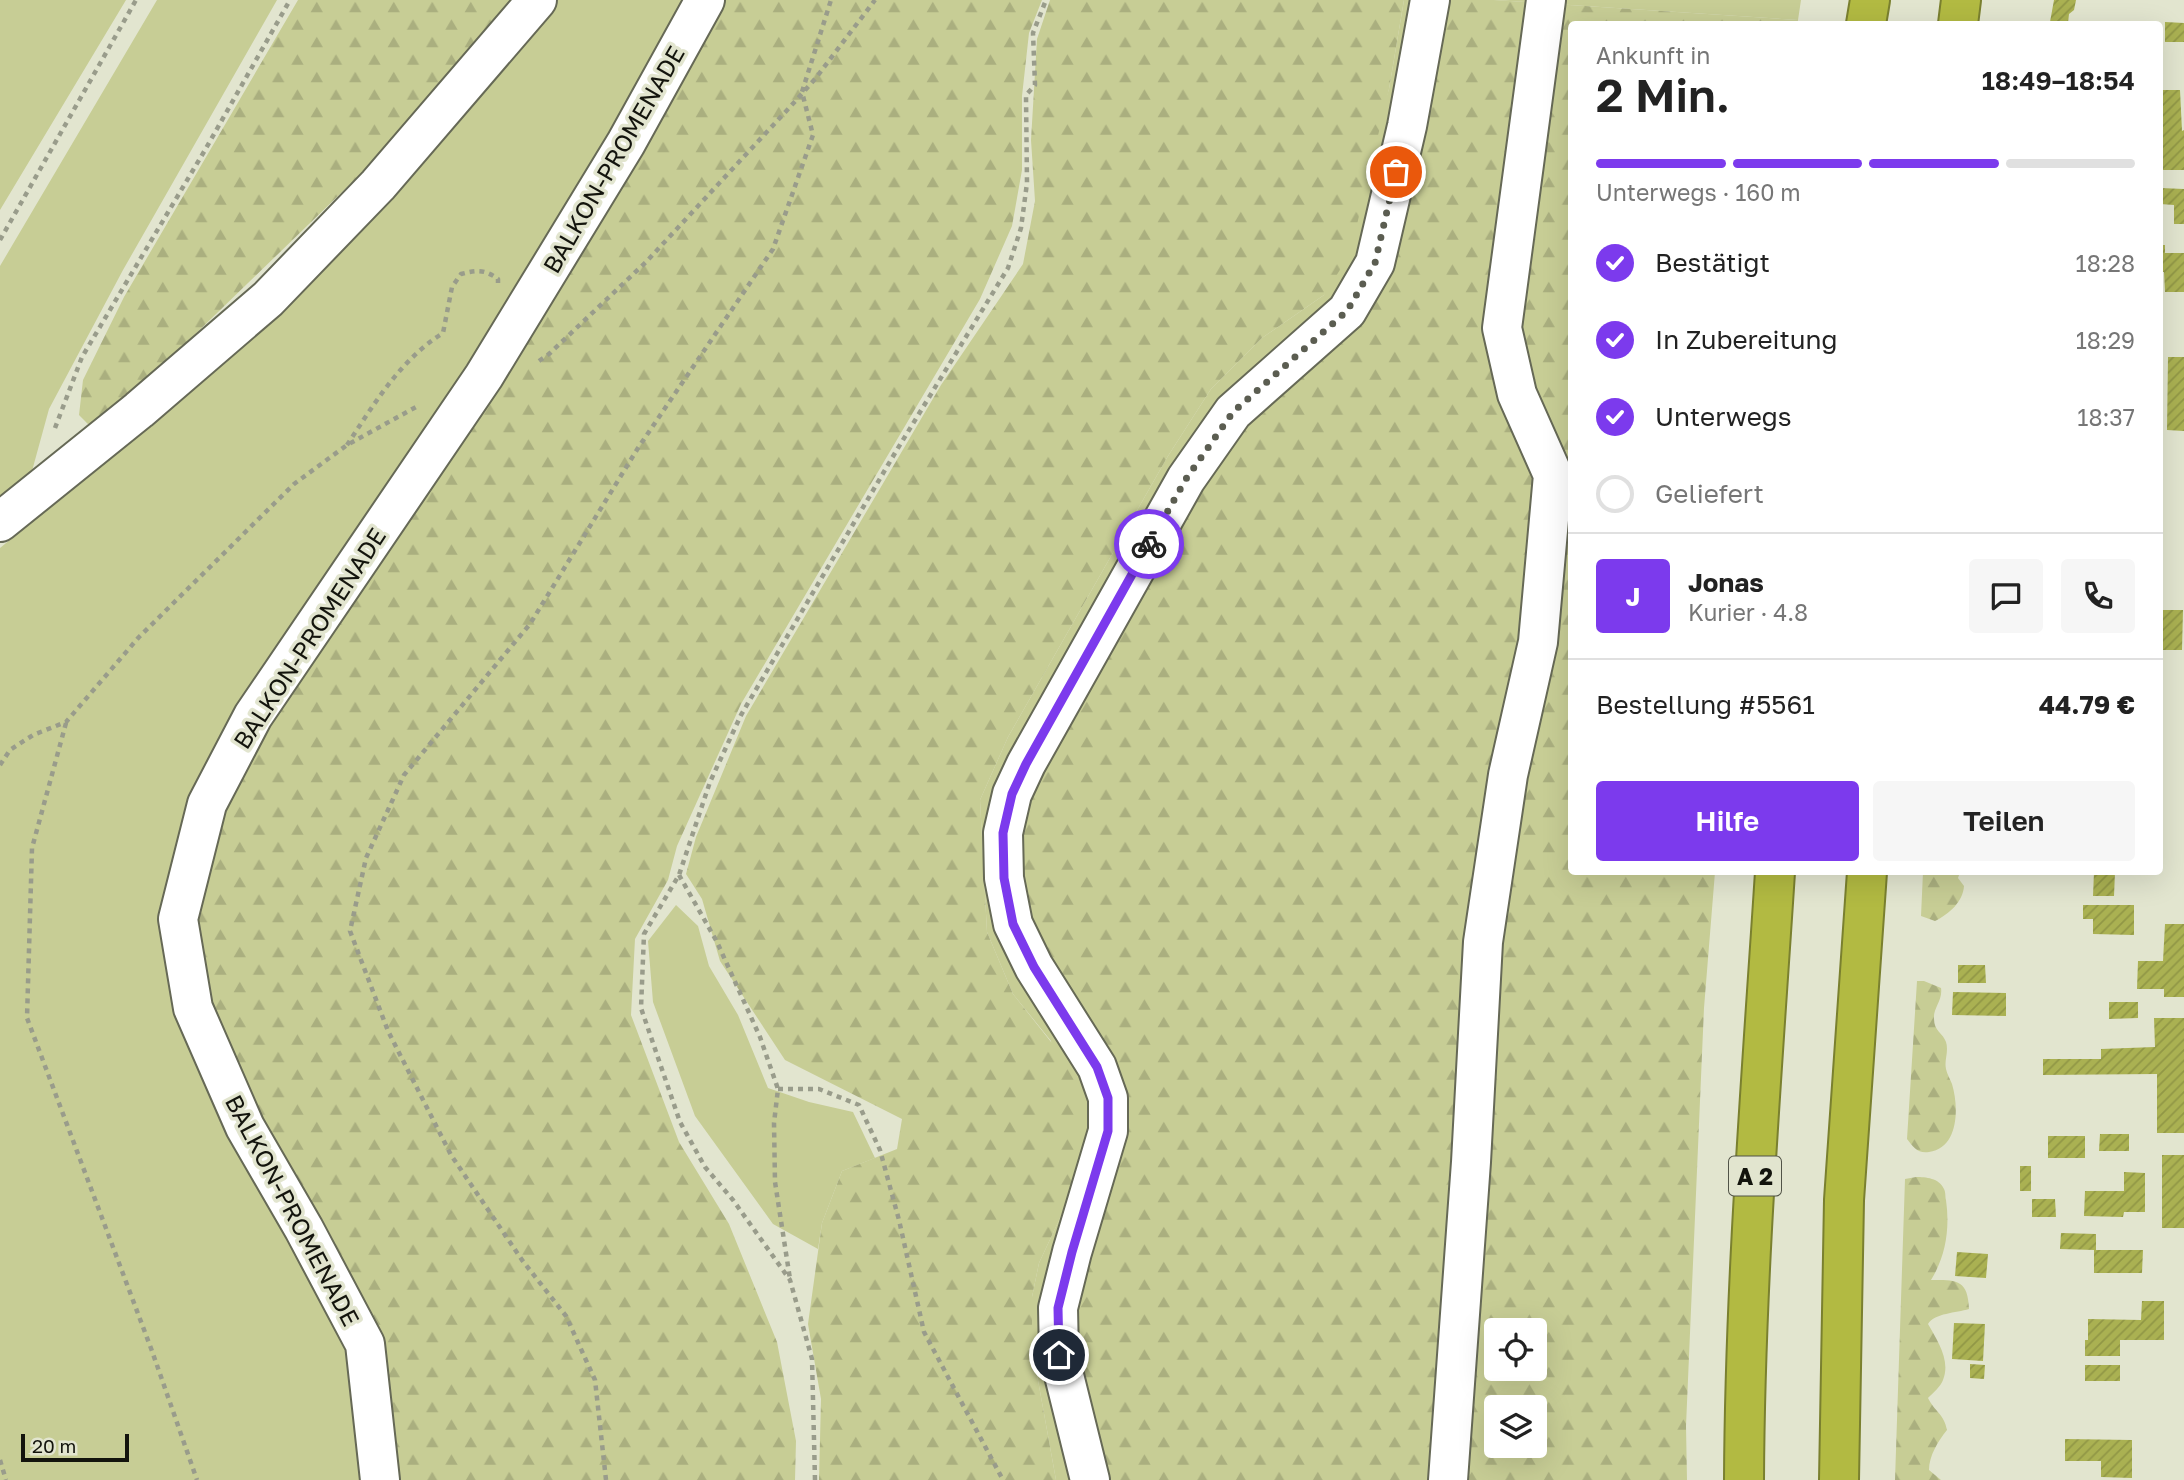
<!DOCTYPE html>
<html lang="de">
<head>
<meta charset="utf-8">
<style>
	:root { --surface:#fff; --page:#f6f6f6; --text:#222; --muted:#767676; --line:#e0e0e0; --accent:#7c3aed }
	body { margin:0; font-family:"Golos Text",sans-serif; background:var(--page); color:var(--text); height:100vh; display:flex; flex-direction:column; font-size:26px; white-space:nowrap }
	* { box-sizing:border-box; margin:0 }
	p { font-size:23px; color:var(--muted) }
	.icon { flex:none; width:38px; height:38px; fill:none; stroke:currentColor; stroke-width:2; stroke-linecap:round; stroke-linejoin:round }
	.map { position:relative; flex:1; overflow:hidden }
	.drawer { position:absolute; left:1568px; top:21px; width:595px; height:854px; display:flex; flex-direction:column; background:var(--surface); border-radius:7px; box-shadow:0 7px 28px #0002 }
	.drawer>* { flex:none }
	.tools { position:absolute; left:1484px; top:1318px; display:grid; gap:14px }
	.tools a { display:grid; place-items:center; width:63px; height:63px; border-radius:7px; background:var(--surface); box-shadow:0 7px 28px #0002; font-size:35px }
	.scale { position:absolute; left:21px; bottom:18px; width:108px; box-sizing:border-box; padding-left:7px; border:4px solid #13140d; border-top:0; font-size:19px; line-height:24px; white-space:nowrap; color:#13140d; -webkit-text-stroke:5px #e2e5cf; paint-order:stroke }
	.pin { position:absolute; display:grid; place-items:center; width:60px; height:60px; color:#fff; margin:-30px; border:4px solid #fff; border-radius:50%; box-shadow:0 2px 7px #0007 }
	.courier { position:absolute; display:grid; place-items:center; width:70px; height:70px; margin:-35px; border:5px solid #7c3aed; border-radius:50%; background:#fff; color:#222; box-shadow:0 2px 9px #0007 }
	.overview em { font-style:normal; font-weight:600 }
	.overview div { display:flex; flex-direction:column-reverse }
	.overview { display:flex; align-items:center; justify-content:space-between; height:119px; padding:0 28px }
	h1 { font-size:46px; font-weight:600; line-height:52px }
	.bar { display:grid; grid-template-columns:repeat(4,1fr); gap:10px 7px; align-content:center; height:84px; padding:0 28px }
	.bar i { height:9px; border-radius:5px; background:var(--line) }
	.bar .current { background:var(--accent) }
	.bar p { grid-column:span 4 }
	.line { display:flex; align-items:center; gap:18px; padding:0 28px; border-top:2px solid var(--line) }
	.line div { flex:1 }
	.round { display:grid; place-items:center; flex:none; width:74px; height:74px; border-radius:7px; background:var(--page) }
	ol { padding:0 28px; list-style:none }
	li { display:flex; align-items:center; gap:21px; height:77px }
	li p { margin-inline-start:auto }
	li .icon { padding:7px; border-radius:50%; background:var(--accent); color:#fff; stroke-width:4 }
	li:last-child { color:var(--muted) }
	li i { width:38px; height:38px; border:4px solid var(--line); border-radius:50% }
	.action { display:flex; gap:14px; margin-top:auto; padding:14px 28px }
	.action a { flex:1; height:80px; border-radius:7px; background:var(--accent); color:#fff; font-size:28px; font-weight:600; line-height:80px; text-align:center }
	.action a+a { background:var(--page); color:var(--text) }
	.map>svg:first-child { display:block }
</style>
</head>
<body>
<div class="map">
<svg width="2184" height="1480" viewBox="0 0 2184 1480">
	<defs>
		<pattern id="forest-firs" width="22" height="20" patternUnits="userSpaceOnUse" patternTransform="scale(1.75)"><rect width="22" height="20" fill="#c7cd95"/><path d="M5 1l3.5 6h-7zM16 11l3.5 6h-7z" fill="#aaaf7f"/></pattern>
		<pattern id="building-hatch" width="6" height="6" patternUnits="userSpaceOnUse" patternTransform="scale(1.75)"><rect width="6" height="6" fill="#aab152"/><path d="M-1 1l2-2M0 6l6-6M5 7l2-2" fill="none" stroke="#919746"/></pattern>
	</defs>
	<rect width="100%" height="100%" fill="#e2e5cf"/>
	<path fill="#c7cd95" d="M0,0H126L0,210Z
		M157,0H277L123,270L49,409L32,471L0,496V266Z
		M558,0H694L353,1344L371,1480H0V548L226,362L384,204Z
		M1404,0H1420L1370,247L1092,1081L1079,1480H1056L1032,1347V1297L1039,1263L1068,1201L1051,1041L1013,994L987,932L980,800L1008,737L1168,456L1211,389L1262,338L1324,295L1389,89Z
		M1494,0H1801L1798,20Z
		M676,905L698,926L709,966L738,1015L768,1088L809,1102L853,1112L875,1158L842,1171L822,1223L818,1249L773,1224L695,1116L653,1002L648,941Z"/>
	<path fill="url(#forest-firs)" fill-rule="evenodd" d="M298,0H511L371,164L151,377L89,425L79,415L83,380L124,297Z
		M724,0H1042L1029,33L1022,96V170L1012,226L980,299L741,704L677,846L668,880L635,939L631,1015L679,1142L729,1224L777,1342L796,1441L795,1480H392L371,1331L201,1001L195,938L208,839L250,752Z
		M1050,0H1404L1389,89L1350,254L1324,295L1262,338L1211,389L1168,456L1008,737L980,800L987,932L1013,994L1078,1076L1081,1140L1068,1201L1039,1263L1032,1297V1347L1056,1480H819L821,1399L808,1324L822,1223L842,1171L897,1149L902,1119L785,1060L720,961L702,899L686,874L696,837L746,716L941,385L1023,264L1035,201L1031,140L1037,39Z
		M1446,0H1494L1798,20L1797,24H1572V872H1715L1704,1008L1686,1426L1687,1480H1101L1072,1321L1115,1142L1022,918L1020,802L1159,548L1240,427L1356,317ZM1496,1330H1535V1368H1496ZM1496,1407H1535V1446H1496Z
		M1923,872H1960L1958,878L1964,886C1963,902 1949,914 1935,921L1921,916Z
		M1917,981H1924L1941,988C1943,1000 1933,1008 1934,1019C1934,1031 1943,1033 1946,1042C1949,1052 1944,1060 1946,1069C1947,1074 1950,1079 1952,1084C1959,1107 1959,1148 1929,1152C1918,1154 1913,1147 1907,1139Z
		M1916,1177C1926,1177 1939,1178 1944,1189C1946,1193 1945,1197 1946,1200C1950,1228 1946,1256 1931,1280C1956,1280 1968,1279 1969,1309C1956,1313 1935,1313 1928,1324C1937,1340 1951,1360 1943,1380C1941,1386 1933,1393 1928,1398C1935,1412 1944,1414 1947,1430C1938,1441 1929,1456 1929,1470L1941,1480H1895L1905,1179Z"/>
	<path fill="url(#building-hatch)" d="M2054,0H2076L2074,10L2069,14L2068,23L2050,22Z
		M2165,22L2184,23V42H2165Z
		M2160,90H2180L2182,131L2184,130V170H2160Z
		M2160,188L2184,189V224H2174V205L2160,204Z
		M2160,245H2165V253H2184V292H2165L2164,272H2160Z
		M2168,357H2184V431L2167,430Z
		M2162,610H2183L2182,650H2160Z
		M2094,872H2115L2114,896H2093Z
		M2083,905H2134V935L2093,934V919H2083Z
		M2165,924H2184V997H2164V989H2137L2138,961H2163Z
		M1958,965H1985L1986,983H1958Z
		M1953,992L2006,993V1016L1952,1015Z
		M2109,1002H2138V1018L2109,1019Z
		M2154,1018H2184V1133H2157V1074L2043,1075V1059H2101V1049L2155,1047Z
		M2100,1134H2129V1151H2099Z
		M2048,1136H2085V1158H2048Z
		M2162,1155H2184V1228H2162Z
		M2020,1166H2031V1191H2020Z
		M2124,1172L2145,1173V1212H2124L2123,1217L2084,1216L2085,1191H2124Z
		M2032,1199H2055L2056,1217H2032Z
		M2061,1233L2096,1234V1250H2143L2142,1273H2094V1250L2060,1249Z
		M1957,1252L1988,1254L1986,1278L1955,1276Z
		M2142,1301H2164V1340H2120V1356H2085V1340H2088V1319L2141,1320Z
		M1954,1323L1985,1324L1983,1361L1952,1359Z
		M1970,1364L1985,1365L1984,1379L1970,1378Z
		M2085,1365H2120V1381H2085Z
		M2065,1439L2132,1440V1478L2101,1477V1461H2065Z"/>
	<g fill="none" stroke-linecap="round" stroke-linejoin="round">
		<g stroke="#666956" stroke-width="42">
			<path id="minor" d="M0,522L139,410L268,299L378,185L537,0
				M380,1480L365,1344L304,1229L245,1127L193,1008L178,919L207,804L253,716L484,376L626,143L705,0
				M1090,1480L1059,1355L1058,1308L1072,1252L1108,1131V1098L1097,1067L1034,967L1013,924L1004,878L1003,833L1012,794L1026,764L1186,479L1233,412L1347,311L1375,263L1407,126L1430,0
				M1448,1480L1471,1162L1483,942L1508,775L1538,642L1553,475L1517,394L1502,328L1546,0"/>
		</g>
		<g stroke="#7a802f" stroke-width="42">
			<path id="highway" d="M1866,24L1870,0
				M1958,24L1961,0
				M1744,1480C1745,1277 1762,1074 1775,872
				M1839,1480L1844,1200L1867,872"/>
		</g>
		<path stroke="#999c8b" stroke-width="4.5" stroke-dasharray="5 5" stroke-linecap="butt" d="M0,240L136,0
			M539,361L549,354L646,262L790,107L815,79L875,0
			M55,428L82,357L205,150L290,0
			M347,445C374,404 401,359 443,333L452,287L461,274C477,270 484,269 498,279V283
			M66,723L32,848L27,1018L152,1351L197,1480
			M0,765L10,750L33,735L66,722L139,637L294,484L347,445L416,407
			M679,875L717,942L760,1037L778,1089L774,1123L775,1182L790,1279
			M778,1089H819L859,1105L880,1150L899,1220L924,1332L1003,1480
			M0,1460L6,1480
			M606,1480L595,1380L566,1316L522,1260L451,1155L388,1031L350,931L366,858L404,775L530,624L638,448L773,249L813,135L802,92L831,0
			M815,1480L812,1359L790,1280L733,1200L705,1167L680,1122L641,1008L644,934L679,875L710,782L741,715L895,453L1008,268L1021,228L1027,183L1026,95L1035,85L1033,33L1046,0"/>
		<use href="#minor" stroke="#fff" stroke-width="38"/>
		<use href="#highway" stroke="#b2ba42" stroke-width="38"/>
	</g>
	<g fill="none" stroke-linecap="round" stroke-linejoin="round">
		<path stroke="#5b5d51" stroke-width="7" stroke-dasharray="0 12.6" d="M1149,544L1186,479L1233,412L1347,311L1375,263L1396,172"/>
		<path stroke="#7c3aed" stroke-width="9" d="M1059,1355L1058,1308L1072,1252L1108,1131V1098L1097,1067L1034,967L1013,924L1004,878L1003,833L1012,794L1026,764L1149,544"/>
	</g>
	<g text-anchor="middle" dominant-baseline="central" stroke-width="7" stroke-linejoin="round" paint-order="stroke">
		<rect fill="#e2e5cf" stroke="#515347" stroke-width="2" x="1729" y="1156.5" width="52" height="39" rx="5"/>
		<g font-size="23" font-weight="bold" fill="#13140d">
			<text x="1755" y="1176">A 2</text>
		</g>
		<g font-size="24" fill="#13140d" stroke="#e2e5cf">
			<text transform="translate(613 159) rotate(-60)">BALKON-PROMENADE</text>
			<text transform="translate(309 638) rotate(-57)">BALKON-PROMENADE</text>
			<text transform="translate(293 1210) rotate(62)">BALKON-PROMENADE</text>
		</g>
	</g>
</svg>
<div class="tools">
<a><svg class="icon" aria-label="locate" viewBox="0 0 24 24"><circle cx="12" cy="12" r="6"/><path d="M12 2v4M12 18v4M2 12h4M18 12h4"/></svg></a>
<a><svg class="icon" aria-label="layers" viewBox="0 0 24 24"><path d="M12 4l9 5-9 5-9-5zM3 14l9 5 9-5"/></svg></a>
</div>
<div class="scale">20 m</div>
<div class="pin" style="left:1396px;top:172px;background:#ea580c"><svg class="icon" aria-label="bag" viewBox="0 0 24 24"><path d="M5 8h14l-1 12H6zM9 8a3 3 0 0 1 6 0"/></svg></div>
<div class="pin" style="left:1059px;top:1355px;background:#1f2937"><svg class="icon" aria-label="home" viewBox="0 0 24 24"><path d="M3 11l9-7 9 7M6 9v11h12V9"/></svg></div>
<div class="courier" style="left:1149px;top:544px"><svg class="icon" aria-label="bike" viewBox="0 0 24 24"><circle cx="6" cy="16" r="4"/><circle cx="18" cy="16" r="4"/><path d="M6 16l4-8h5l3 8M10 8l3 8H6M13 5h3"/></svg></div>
<section class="drawer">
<div class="overview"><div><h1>2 Min.</h1><p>Ankunft in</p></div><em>18:49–18:54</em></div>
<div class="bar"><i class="current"></i><i class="current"></i><i class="current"></i><i></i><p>Unterwegs · 160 m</p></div>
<ol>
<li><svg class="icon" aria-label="check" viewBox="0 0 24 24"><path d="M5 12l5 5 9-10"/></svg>Bestätigt<p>18:28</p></li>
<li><svg class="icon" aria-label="check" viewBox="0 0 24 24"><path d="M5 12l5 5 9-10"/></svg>In Zubereitung<p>18:29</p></li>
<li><svg class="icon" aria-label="check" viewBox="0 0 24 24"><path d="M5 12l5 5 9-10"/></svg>Unterwegs<p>18:37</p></li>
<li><i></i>Geliefert</li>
</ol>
<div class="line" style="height:126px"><b class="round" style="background:var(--accent);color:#fff">J</b><div><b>Jonas</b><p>Kurier · 4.8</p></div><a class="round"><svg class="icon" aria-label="chat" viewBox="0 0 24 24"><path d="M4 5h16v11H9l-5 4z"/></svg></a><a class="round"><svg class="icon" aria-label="phone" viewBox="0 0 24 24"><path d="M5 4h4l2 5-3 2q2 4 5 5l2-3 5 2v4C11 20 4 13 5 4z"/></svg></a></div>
<div class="line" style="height:91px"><div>Bestellung #5561</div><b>44.79 €</b></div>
<div class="action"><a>Hilfe</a><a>Teilen</a></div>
</section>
</div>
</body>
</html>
